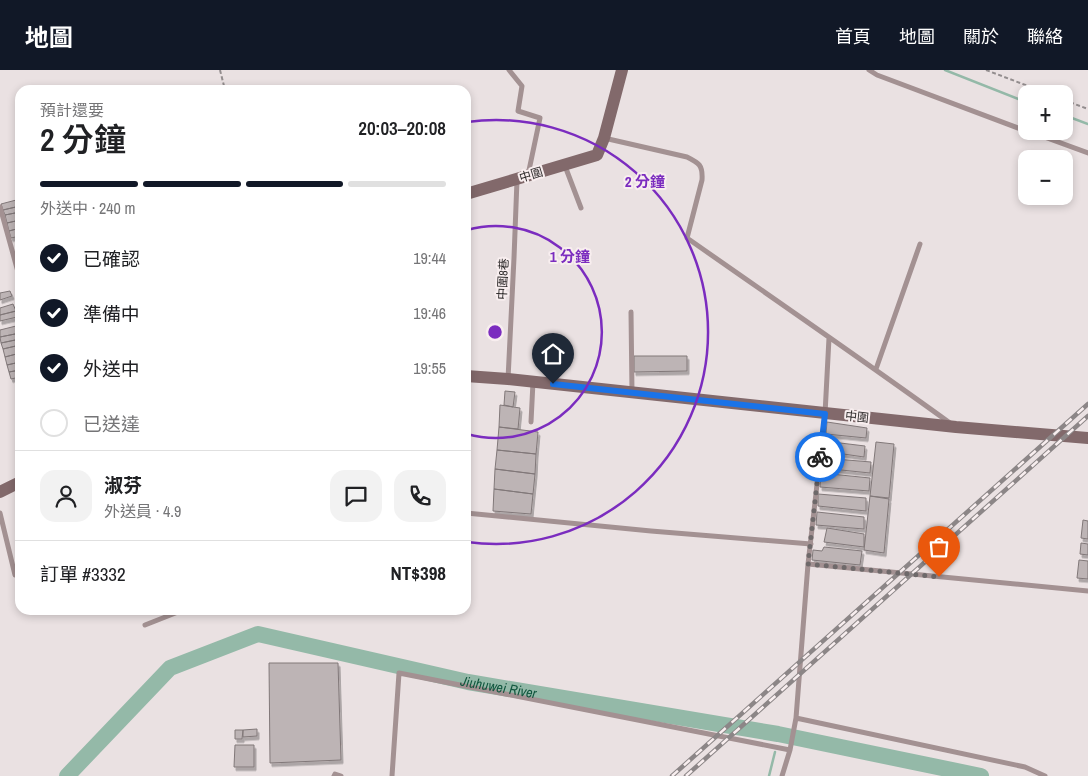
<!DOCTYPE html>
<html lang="zh-TW">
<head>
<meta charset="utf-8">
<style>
	:root { --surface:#fff; --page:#f2f2f2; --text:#202124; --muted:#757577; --line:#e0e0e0; --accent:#111827 }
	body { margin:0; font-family:"Archivo Narrow","Noto Sans TC",sans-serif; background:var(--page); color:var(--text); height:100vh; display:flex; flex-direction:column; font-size:19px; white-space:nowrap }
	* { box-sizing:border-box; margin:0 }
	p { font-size:16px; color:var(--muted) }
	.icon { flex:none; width:28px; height:28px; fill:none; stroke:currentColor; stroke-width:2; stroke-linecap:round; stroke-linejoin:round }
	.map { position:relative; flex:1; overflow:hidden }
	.side { position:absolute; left:15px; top:15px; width:456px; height:530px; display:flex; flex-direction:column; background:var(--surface); border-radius:15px; box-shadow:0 2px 8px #0003 }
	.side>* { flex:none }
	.tools { position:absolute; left:1018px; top:15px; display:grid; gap:10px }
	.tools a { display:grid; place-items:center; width:55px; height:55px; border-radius:10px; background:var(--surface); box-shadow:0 2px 8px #0003; font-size:25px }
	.pin { position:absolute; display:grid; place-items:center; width:42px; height:42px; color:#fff; margin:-51px -21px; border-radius:50% 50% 50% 0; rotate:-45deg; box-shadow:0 0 5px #0007 }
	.pin .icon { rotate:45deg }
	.courier { position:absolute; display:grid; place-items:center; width:50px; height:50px; margin:-25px; border:4px solid #1a73e8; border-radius:50%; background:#fff; color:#222; box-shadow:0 1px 6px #0007 }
	.overview em { font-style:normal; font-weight:600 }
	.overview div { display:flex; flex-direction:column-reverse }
	.overview { display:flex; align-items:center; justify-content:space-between; height:85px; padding:0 25px }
	h1 { font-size:32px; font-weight:600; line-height:38px }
	.bar { display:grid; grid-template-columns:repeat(4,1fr); gap:8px 5px; align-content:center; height:60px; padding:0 25px }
	.bar i { height:6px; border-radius:4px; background:var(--line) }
	.bar .active { background:var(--accent) }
	.bar p { grid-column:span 4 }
	.line { display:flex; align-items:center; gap:12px; padding:0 25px; border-top:1px solid var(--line) }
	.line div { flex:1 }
	.round { display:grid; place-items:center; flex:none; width:52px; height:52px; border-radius:15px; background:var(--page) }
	ol { padding:0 25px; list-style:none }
	li { display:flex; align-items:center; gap:15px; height:55px }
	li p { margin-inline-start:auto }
	li .icon { padding:5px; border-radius:50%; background:var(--accent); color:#fff; stroke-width:4 }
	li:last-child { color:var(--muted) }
	li i { width:28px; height:28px; border:2px solid var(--line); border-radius:50% }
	header { display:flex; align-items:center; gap:30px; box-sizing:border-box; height:70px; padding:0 25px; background:var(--accent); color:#fff }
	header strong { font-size:24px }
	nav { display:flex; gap:28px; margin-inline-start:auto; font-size:18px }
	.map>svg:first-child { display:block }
</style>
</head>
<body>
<header>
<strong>地圖</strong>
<nav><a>首頁</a><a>地圖</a><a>關於</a><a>聯絡</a></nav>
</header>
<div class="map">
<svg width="1088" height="706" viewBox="0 0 1088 706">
	<defs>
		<filter id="shadow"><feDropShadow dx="2" dy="3.5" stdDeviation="0" flood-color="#0004"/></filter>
	</defs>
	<rect width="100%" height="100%" fill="#eae1e2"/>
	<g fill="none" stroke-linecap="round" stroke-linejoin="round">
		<path stroke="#94b9a8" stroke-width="2.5" d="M945,0L1026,32
			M1064,45L1088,54
			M777,669L778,664
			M769,706L775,682"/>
		<path stroke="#94b9a8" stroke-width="16" id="s1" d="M67,706L170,598L258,564L468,612L778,664L981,706"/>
	</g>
	<path fill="#bdb4b5" stroke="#817879" filter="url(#shadow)" d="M20,129V136L3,140L1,134Z
		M20,136V142L5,145L3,140Z
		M20,142V150L7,153L5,145Z
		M20,150V158L9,161L7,153Z
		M20,158V166L11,168L9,161Z
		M10,221L12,226L0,230V223Z
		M13,234L16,241L0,245V238Z
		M16,241L17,247L0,251V245Z
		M20,255V263L0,267V260Z
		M20,263V269L1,273L0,267Z
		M20,269V275L3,279L1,273Z
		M20,275V283L5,287L3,279Z
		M20,283V292L7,295L5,287Z
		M634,286H687V301L634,302Z
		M20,292V300L9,302L7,295Z
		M20,300V307L11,309L9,302Z
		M505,321L515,322L513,337L504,335Z
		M500,335L520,338L518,359L499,357Z
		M827,352L867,358L866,368L826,364Z
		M499,357L538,362L536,384L497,380Z
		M824,371L865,376L864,387L823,381Z
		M876,372L894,374L889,428L870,426Z
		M497,380L536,384L535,404L495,399Z
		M823,388L871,392L870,403L822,398Z
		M495,399L535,404L533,424L494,419Z
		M821,403L870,408L869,421L820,417Z
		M494,419L533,424L531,444L493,441Z
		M818,424L866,428V441L818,436Z
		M870,426L889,429L884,483L864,480Z
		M817,442L864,447V459L816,455Z
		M1083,450L1088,451V469L1081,468Z
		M827,458L864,464V477L824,472Z
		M1081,473L1088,474V485L1080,484Z
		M824,477L862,481L860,495L812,490L813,480L822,481Z
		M1079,490L1088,491V509L1077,508Z
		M269,593H338L341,690L270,693Z
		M257,659V666L243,667V660Z
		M235,660H243L242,669H235Z
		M235,675H254V697H234Z"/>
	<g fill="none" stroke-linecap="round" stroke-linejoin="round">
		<path stroke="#938d8e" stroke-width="2" stroke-dasharray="4 2.5" stroke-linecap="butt" d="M220,0L225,20
			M986,0L1049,24
			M1064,30L1088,39"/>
		<path stroke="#a39192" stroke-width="5" d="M509,0L522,16L518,41L540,48L528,105
			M869,0L877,5L1026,61
			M1028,61L1088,83
			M604,68L687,87C699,93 703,95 702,110L687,168C774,229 863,290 950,353
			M565,96L581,138
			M0,137L20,209
			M631,242L632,322
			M876,299L920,174
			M508,309L514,188L517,110
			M531,352L533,312
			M0,443L15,505
			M466,443L651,461L811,474
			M808,494L825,344L829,268
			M145,555L183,540
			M796,648L1025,697L1045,706
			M334,706L335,704L341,706
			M392,706L399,603L790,680
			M782,706L790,680L796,648L808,494L1088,521"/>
		<path stroke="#82696b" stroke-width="12" d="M466,124L597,85L604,68L622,0
			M466,306L508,309L956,357L1088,368
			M0,422L20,412"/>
		<g stroke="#8c8687" stroke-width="4.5">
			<path id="rail" d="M672,706L1088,334
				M686,706L1088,346"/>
		</g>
		<use href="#rail" stroke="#f8eeef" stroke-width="2.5" stroke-dasharray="8" stroke-linecap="butt"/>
	</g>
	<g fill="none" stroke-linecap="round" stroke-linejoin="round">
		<path stroke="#6e696a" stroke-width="5" stroke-dasharray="0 9" d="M820,387L808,494L939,507"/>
		<path stroke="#1a73e8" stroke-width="6" d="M553,314L825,344L820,387"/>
	</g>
	<g fill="none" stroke="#7b2cbf" stroke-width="2.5">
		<path d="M467 160A106 106 0 1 1 467 364"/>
		<path d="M467 52A212 212 0 1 1 467 472"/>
	</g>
	<g text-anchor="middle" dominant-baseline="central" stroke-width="4" stroke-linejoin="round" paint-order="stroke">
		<g font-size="12" fill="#2c2929" stroke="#f8eeef">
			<text transform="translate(531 105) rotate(-17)">中圍</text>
			<text transform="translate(503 209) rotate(-87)">中圍8巷</text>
			<text transform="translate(857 347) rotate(6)">中圍</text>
		</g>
		<g font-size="14" font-style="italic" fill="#11563e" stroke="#f8eeef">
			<text stroke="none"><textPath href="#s1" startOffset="490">Jiuhuwei River</textPath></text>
		</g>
	</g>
	<circle cx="495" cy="262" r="8" fill="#7b2cbf" stroke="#f8eeef" stroke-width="2.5"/>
	<g font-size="15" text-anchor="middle" font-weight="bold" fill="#7b2cbf" stroke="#f8eeef" stroke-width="4" stroke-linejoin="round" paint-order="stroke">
		<text x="645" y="117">2 分鐘</text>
		<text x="570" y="192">1 分鐘</text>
	</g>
</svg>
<div class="tools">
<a>+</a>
<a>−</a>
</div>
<div class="pin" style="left:939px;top:507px;background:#ea580c"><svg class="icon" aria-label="bag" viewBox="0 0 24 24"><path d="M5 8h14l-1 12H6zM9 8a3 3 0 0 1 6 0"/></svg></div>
<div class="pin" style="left:553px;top:314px;background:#1f2937"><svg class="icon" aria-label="home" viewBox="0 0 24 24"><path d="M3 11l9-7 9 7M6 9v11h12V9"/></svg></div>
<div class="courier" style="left:820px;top:387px"><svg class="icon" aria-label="bike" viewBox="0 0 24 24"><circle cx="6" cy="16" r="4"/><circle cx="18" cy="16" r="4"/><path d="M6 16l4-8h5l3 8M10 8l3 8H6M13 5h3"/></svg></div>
<section class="side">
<div class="overview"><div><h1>2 分鐘</h1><p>預計還要</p></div><em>20:03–20:08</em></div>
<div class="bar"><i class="active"></i><i class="active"></i><i class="active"></i><i></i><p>外送中 · 240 m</p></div>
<ol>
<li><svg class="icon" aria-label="check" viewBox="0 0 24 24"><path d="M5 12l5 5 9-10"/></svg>已確認<p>19:44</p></li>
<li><svg class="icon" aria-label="check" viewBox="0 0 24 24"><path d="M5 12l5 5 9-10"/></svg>準備中<p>19:46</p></li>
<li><svg class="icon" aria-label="check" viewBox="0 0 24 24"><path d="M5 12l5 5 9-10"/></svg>外送中<p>19:55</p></li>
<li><i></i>已送達</li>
</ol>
<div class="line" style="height:90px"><a class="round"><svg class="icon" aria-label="person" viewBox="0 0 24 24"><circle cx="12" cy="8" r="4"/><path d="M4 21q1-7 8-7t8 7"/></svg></a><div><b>淑芬</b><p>外送員 · 4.9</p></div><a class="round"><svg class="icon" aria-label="chat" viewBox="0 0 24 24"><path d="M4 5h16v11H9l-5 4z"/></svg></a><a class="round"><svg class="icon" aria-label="phone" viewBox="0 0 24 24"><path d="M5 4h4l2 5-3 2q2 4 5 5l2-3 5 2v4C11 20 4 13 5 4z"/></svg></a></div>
<div class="line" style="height:65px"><div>訂單 #3332</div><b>NT$398</b></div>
</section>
</div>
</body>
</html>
